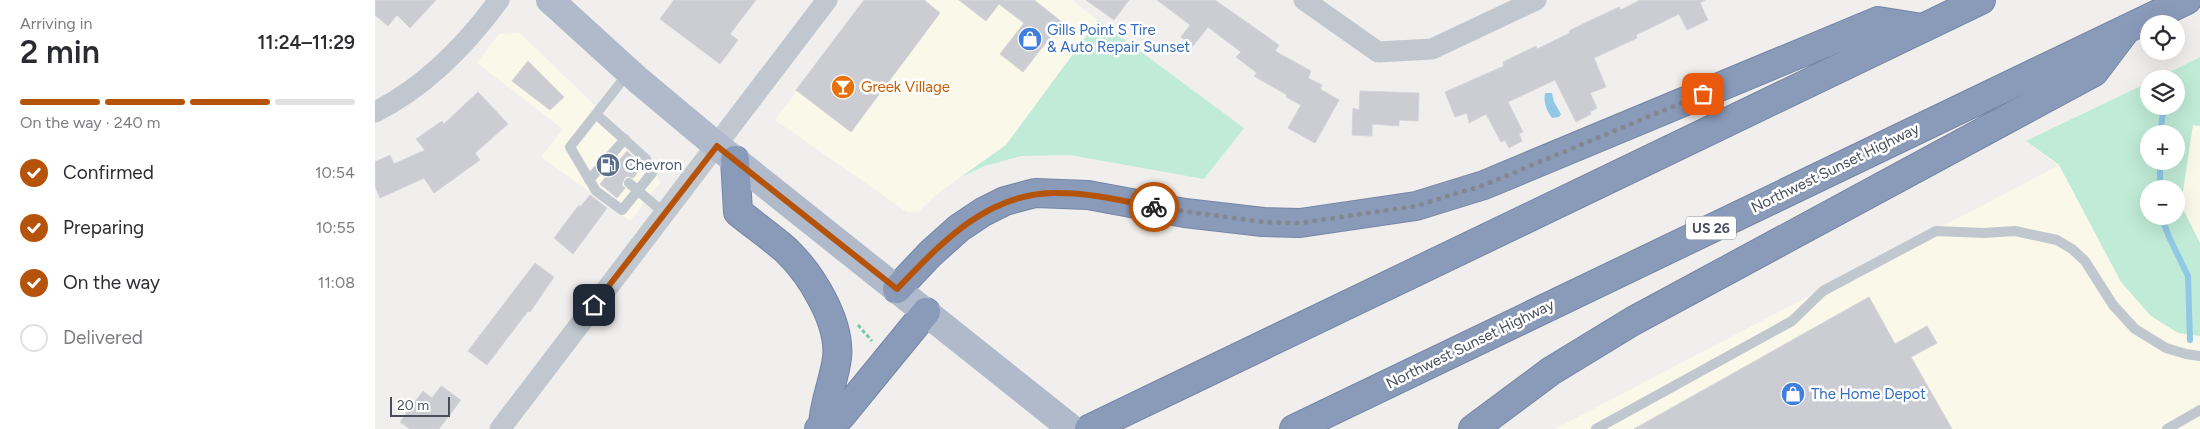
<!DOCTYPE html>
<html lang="en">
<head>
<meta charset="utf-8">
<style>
	:root { --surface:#fff; --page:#f7f7f7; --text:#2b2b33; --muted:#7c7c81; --line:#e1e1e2; --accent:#b45309 }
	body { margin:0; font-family:Figtree,sans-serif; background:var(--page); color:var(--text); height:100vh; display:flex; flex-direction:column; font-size:19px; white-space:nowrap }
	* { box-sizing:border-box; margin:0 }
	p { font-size:16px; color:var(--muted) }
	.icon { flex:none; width:28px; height:28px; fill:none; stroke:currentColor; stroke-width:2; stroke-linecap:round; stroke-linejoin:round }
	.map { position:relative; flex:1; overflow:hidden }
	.sheet { display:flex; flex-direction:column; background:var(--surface); width:375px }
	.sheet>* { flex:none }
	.tools { position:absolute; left:1765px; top:15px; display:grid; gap:10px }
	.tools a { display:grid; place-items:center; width:45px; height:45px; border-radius:50%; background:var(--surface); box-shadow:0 5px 20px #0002; font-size:25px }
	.scale { position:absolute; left:15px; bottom:12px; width:60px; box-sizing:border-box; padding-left:5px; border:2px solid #484f5a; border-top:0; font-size:14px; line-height:18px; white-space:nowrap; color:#484f5a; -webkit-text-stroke:4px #fff; paint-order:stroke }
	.pin { position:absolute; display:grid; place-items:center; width:42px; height:42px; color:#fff; margin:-21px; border-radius:10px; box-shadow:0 2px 8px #0006 }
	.courier { position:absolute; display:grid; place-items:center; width:50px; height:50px; margin:-25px; border:4px solid #b45309; border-radius:50%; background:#fff; color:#222; box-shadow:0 1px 6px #0007 }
	.summary em { font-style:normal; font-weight:600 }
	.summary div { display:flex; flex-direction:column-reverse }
	.summary { display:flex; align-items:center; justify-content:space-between; height:85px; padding:0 20px }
	h1 { font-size:32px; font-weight:600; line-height:38px }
	.bar { display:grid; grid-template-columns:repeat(4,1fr); gap:8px 5px; align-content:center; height:60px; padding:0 20px }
	.bar i { height:6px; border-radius:4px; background:var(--line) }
	.bar .on { background:var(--accent) }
	.bar p { grid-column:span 4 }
	ol { padding:0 20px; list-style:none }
	li { display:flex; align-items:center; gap:15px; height:55px }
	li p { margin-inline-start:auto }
	li .icon { padding:5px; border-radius:50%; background:var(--accent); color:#fff; stroke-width:4 }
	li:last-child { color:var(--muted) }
	li i { width:28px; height:28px; border:2px solid var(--line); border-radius:50% }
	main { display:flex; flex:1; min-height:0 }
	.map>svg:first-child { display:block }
</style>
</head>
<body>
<main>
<section class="sheet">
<div class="summary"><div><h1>2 min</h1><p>Arriving in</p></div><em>11:24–11:29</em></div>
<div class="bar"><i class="on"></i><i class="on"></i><i class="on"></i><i></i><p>On the way · 240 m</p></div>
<ol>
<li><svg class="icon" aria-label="check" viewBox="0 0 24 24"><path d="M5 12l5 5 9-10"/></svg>Confirmed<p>10:54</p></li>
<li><svg class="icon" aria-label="check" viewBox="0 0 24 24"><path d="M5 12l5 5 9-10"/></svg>Preparing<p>10:55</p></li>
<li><svg class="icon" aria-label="check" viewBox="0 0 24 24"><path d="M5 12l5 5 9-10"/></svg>On the way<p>11:08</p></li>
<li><i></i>Delivered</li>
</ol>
</section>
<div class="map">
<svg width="1825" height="429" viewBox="0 0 1825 429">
	<rect width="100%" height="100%" fill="#f1efee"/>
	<path fill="#faf8e9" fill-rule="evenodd" d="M490,0H697L723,20L631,145L562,194L543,212H532L400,120Z
		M145,33L275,159L285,182L255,221L166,157L188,129L102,63L124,34Z
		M1825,57V429H1180L1683,166L1651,141L1774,82V106H1801V79H1781ZM1774,134H1801V161H1774ZM1774,189H1801V216H1774Z"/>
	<path fill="#c0ebd6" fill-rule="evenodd" d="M723,20L869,128L829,179L695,155L646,156L610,166L586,177L631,145Z
		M1825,57V126L1818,125L1806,205L1825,243V336L1803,333L1776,316L1746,282L1684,165L1651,141L1774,82V106H1801V79H1781ZM1774,134H1801V161H1774ZM1774,189H1801V216H1774Z"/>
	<path fill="#90c8e5" d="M1170,93H1177L1179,102L1186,114L1184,117L1177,118C1172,111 1168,102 1170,93Z"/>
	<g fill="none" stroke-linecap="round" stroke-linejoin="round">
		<path stroke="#90c8e5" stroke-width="6" d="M1785,134L1789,106
			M1785,189V161
			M1786,216L1794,237L1813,276L1815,340"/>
	</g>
	<path fill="#cccdd3" stroke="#d3d4d9" d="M0,0H61L35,28L22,15L13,26L0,15Z
		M299,0H381L355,34L363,40L345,64L285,19Z
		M489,0H549L565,13L476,132L421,90Z
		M584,0H659L687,22L648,72L625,54L649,23L624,4L611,21Z
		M711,0H754L739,20Z
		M782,0H840L904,45L900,51L936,71L933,78L947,85L945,89L964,100L940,143L913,128L926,105L911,97L912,95L879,76L882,73L861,57L866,52L833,27L818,46L806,37L815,25Z
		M1265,0H1330L1325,3L1333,20L1312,30L1304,14L1261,35L1262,38L1219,58L1231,87L1215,93L1222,108L1215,112L1216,114L1201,122L1180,80L1133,102L1148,132L1144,134L1147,141L1134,148L1130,140L1126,142L1111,114L1094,123L1092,113L1080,117L1070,92L1129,66L1128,62L1161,46L1162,49L1195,33L1194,31L1212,22L1244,7L1246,10Z
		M153,61L189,97L175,110L137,81Z
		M985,91L1044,93L1043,121L1024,120V126L997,124V136L977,135L978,108L984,110Z
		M103,92L133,124L100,153L105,160L59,193L49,178L5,198L0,186V162L15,155L19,164L50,150L41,139L67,121L69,124Z
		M252,151L265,163L267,167L258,178L252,176L249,179L247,185L250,188L242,198L225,184Z
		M215,195L232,208L198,254L179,238L204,205L205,207Z
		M160,263L179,277L155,312L153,311L112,365L93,351Z
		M1494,297L1520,344L1552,326L1562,343L1536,357L1577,429H1259Z
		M66,386L86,400L64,429H35L25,422L48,391L57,398Z"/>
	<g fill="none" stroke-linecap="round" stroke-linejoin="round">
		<g stroke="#7586a5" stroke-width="30">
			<path id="motorway" d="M360,160L363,212C379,225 396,237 411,250C436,274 466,322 462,358C459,381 449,402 448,425
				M522,289L555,254L584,228L608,212L630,201L660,193L713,195L810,213L888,222L925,223L1041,206L1109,185L1503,21L1547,28
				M444,429L448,425L465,417L551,312
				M714,429L1606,0
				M919,429L1812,0
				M1098,429L1176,371L1258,321L1719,72L1750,31"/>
		</g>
		<path stroke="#7ac7ab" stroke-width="3" stroke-dasharray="4 2.5" stroke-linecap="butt" d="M483,325L497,341"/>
		<path stroke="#c0c7cf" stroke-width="10" d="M221,114L271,159L277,173L247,210L221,191L195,147L254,72
			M214,180L250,139
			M254,183L289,213
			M1221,429L1417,321L1448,291L1561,231L1609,233L1640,231L1682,240L1697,249L1710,261L1738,305L1760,329L1791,348L1811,354L1825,356
			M1792,429L1825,410"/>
		<path stroke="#c0c7cf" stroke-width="21" d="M929,0L1003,52L1057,49L1161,0
			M0,112C50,87 91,45 124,0
			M125,429L452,0"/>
		<path stroke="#b0bacb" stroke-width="28" d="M175,0L263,80L342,146L697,429"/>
		<use href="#motorway" stroke="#8a9bba" stroke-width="28"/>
	</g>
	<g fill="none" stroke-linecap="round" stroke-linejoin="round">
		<path stroke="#83878e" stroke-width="5" stroke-dasharray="0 9" d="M779,207L888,222L925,223L1041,206L1109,185L1328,94"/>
		<path stroke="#b45309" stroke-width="6" d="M219,305L342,146L522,289C567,242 614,191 684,193C716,193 748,201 779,207"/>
	</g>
	<defs>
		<g id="shop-disc" transform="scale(1.25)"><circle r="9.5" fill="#3f7fe0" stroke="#fff"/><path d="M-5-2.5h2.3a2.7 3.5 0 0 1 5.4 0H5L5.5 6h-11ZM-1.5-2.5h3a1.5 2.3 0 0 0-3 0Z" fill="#fff"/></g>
		<g id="bar-disc" transform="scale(1.25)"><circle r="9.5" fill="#e8710a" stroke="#fff"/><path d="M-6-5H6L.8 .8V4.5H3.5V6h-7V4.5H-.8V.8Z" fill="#fff"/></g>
		<g id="fuel-disc" transform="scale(1.25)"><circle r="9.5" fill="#5c6f8a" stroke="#fff"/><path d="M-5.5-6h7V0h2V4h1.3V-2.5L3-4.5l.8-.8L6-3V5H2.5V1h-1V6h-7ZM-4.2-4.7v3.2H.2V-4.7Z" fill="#fff"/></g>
	</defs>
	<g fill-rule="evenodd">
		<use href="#shop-disc" x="655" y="39"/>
		<use href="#bar-disc" x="468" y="87"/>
		<use href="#fuel-disc" x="233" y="165"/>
		<use href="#shop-disc" x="1418" y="394"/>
	</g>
	<g text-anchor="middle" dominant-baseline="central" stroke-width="5" stroke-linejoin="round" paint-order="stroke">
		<rect fill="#fff" stroke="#7f848c" stroke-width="1" x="1311" y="216.5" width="50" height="23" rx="4"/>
		<g font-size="14" font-weight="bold" fill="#484f5a">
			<text x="1336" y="228">US 26</text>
		</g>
		<g font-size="15" fill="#366cbe" stroke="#fff" text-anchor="start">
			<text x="672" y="30">Gills Point S Tire<tspan x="672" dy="17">&amp; Auto Repair Sunset</tspan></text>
			<text x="1436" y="394">The Home Depot</text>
		</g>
		<g font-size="15" fill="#c56008" stroke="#fff" text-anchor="start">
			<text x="486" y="87">Greek Village</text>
		</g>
		<g font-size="15" fill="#4e5e75" stroke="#fff" text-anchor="start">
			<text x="250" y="165">Chevron</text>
		</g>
		<g font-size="15" fill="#484f5a" stroke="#fff">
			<text transform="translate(1460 168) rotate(-26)">Northwest Sunset Highway</text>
			<text transform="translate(1095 344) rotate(-26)">Northwest Sunset Highway</text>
		</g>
	</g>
</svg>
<div class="tools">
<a><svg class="icon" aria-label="locate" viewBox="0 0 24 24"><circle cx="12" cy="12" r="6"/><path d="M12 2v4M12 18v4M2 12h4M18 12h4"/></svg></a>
<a><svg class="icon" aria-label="layers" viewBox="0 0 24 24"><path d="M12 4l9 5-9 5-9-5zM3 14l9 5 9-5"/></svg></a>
<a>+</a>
<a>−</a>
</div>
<div class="scale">20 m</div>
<div class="pin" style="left:1328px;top:94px;background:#ea580c"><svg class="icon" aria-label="bag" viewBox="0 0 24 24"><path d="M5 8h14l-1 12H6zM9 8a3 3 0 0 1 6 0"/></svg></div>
<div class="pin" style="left:219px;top:305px;background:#1f2937"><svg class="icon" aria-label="home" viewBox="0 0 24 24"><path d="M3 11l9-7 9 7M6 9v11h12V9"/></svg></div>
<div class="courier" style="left:779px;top:207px"><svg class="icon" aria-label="bike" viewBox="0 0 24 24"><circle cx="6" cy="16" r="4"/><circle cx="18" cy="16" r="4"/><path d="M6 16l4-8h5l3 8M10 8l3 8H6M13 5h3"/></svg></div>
</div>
</main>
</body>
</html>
